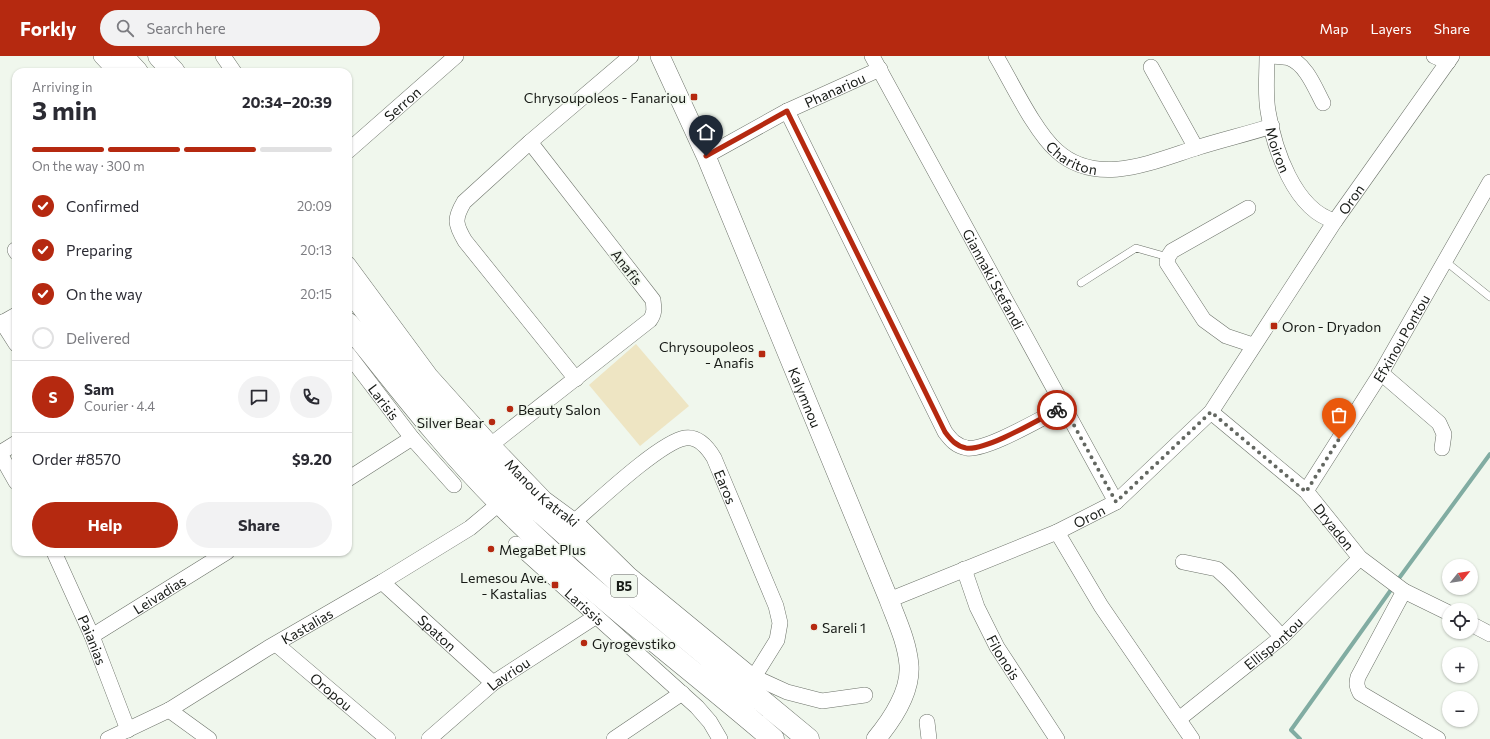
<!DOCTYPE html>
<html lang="en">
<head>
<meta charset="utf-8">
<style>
	:root { --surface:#fff; --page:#f2f2f3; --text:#2b2b33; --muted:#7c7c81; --line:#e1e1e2; --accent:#b52910 }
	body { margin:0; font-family:Commissioner,sans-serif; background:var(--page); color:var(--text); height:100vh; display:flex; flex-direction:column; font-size:15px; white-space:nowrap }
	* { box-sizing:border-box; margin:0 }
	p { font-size:13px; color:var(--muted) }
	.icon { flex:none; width:22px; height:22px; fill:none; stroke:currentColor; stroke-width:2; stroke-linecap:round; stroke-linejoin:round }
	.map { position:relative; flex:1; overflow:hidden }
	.drawer { position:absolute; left:12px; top:12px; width:340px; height:488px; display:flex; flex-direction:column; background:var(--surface); border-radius:12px; box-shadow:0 1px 3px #0004 }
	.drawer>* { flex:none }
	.needle { width:26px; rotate:60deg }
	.tools { position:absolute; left:1442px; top:503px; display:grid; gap:8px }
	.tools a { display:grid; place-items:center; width:36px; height:36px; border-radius:50%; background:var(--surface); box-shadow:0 1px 3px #0004; font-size:20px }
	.pin { position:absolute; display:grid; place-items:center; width:34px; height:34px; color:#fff; margin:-41px -17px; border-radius:50% 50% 50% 0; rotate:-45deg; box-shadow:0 0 4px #0007 }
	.pin .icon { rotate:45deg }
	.courier { position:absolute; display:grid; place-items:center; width:40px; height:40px; margin:-20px; border:3px solid #b52910; border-radius:50%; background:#fff; color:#222; box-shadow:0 1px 5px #0007 }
	.summary em { font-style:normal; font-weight:700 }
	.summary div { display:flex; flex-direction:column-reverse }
	.summary { display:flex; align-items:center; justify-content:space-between; height:68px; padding:0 20px }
	h1 { font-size:26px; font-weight:700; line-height:30px }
	.bar { display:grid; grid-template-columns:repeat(4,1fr); gap:6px 4px; align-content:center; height:48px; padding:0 20px }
	.bar i { height:5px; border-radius:3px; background:var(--line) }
	.bar .on { background:var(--accent) }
	.bar p { grid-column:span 4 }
	.line { display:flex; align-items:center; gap:10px; padding:0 20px; border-top:1px solid var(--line) }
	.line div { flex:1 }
	.round { display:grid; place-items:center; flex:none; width:42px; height:42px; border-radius:21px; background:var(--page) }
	ol { padding:0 20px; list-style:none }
	li { display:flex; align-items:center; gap:12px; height:44px }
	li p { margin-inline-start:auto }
	li .icon { padding:4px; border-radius:50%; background:var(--accent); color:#fff; stroke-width:4 }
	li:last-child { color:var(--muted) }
	li i { width:22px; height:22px; border:2px solid var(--line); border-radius:50% }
	.cta { display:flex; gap:8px; margin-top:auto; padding:8px 20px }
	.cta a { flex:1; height:46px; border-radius:24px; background:var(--accent); color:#fff; font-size:16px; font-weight:700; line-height:46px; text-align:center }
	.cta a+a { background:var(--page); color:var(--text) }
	header { display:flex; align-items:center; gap:24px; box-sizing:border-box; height:56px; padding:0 20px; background:var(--accent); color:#fff }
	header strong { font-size:19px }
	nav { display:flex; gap:22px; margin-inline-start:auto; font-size:14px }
	.search { width:280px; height:36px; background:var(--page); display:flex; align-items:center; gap:10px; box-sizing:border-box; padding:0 14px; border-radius:22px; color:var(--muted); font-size:15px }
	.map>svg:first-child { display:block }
</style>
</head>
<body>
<header>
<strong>Forkly</strong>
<div class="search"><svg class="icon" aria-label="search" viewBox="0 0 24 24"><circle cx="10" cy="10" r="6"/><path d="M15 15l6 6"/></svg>Search here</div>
<nav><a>Map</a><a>Layers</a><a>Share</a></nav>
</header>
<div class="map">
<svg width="1490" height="683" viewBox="0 0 1490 683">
	<rect width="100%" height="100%" fill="#f0f7ed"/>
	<path fill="#eee5c3" d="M636,288L689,350L640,390L589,329Z"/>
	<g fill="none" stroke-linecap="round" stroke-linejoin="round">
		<path stroke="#81aca2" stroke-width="4" d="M1397,525L1490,398
			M1300,683L1291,674L1393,531"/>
		<g stroke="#6c7269" stroke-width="8">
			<path id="service" d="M1445,205L1490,241
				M1081,227L1136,192L1168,201"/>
		</g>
		<g stroke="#6c7269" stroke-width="16">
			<g id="minor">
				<path d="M101,0L116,16"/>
				<path d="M223,0L234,16"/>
				<path id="s1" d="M872,0L1116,446"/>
				<path id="s2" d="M996,0C1012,27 1035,76 1057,95C1097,131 1152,106 1196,92C1221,84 1247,78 1272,70"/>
				<path id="s3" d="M1267,0C1267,18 1265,38 1268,55C1274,92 1294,154 1335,165"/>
				<path d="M1270,0C1276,1 1283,0 1289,2C1306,8 1315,32 1323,47"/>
				<path d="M1434,0L1448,6"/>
				<path d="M1151,11L1196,92"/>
				<path d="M787,55L945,376C951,384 956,390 967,392C987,395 1043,361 1064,351"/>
				<path id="s4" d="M348,95L456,0"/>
				<path id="s5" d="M706,100L787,55L880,13"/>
				<path d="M1248,152L1172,195L1168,201L1167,207L1204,264L1226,280L1253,289"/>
				<path d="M15,194L16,196"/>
				<path id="s6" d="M348,208L430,319L492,388L545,443L575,465L630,519L754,621L787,636L822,645L865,639"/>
				<path d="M2,266L16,288"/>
				<path d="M0,268L16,259"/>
				<path id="s7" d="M348,298L412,382L454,429"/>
				<path d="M1381,317L1439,367L1444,378L1442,392"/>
				<path d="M576,323L465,185C455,168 454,163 464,146L530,86L631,0"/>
				<path id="s8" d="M1211,356L1306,435L1360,502L1404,535L1449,557"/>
				<path d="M492,388L650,264C655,257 654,252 653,244L530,86"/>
				<path d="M0,397L16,387"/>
				<path d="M0,398L16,426"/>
				<path d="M348,423L412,382"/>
				<path id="s9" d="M1306,435L1381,317L1490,126"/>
				<path id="s10" d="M575,465C596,447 660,386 685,382C698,380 708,392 714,402L776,550L780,567L777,584L754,621"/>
				<path d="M1057,476L1101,550L1192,683"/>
				<path id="s11" d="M516,488L697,651L710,666L720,683"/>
				<path id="s12" d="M54,496L92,580L128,674"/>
				<path d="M1183,506L1217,513L1229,524L1282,581"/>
				<path id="s13" d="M964,513L977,551L997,591L1057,683"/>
				<path id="s14" d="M382,526L493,627"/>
				<path d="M1404,535L1358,621C1356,628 1357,631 1360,637L1438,683"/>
				<path id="s15" d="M889,544L1057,476L1116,446L1211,356L1335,165L1452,0"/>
				<path d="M1471,568L1490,578"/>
				<path id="s16" d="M92,580L227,496"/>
				<path id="s17" d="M276,588L388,683"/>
				<path d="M169,654L209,683"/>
				<path id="s18" d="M1179,663L1282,581L1360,502"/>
				<path d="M927,666L929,683"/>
				<path id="s19" d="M108,683L169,654L268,592L382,526L470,472L507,441"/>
				<path id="s20" d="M429,683L493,627L595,561"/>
				<path d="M614,683L682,637"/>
			</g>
		</g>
		<g stroke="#6c7269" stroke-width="20">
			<g id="tertiary">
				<path id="s21" d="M660,0L706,100L889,544C897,565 907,586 909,609C911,635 892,664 876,683"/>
			</g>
		</g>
		<g stroke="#6c7269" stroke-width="23">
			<path id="primary" d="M122,0L137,16
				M159,0L174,16
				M348,231L457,375L515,433L622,529L808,683
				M348,268C397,329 445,392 501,448C585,533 682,605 773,683"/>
		</g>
		<use href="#service" stroke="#fff" stroke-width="7"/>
		<use href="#minor" stroke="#fff" stroke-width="15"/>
		<use href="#tertiary" stroke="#fff" stroke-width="19"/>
		<use href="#primary" stroke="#fff" stroke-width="22"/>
	</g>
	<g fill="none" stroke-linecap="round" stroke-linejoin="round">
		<path stroke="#636761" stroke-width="4" stroke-dasharray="0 7.2" d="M1057,354L1064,351L1116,446L1211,356L1306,436L1339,383"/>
		<path stroke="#b52910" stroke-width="5" d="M706,100L787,55L945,376C951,384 956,390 966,392C986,395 1038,364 1057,354"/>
	</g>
	<g fill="#b52910" stroke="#f0f7ed" stroke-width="1.5">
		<rect x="690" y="37" width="8" height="8" rx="2"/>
		<rect x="1270" y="266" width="8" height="8" rx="2"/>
		<rect x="758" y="294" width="8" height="8" rx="2"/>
		<circle cx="510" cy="353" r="4"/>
		<circle cx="492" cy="366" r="4"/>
		<circle cx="491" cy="493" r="4"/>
		<rect x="551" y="525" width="8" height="8" rx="2"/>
		<circle cx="814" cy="571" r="4"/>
		<circle cx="584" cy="587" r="4"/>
	</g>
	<g text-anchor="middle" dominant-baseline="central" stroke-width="3.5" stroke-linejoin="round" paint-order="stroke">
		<rect fill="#f0f7ed" stroke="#585c56" stroke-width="1" x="611" y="519" width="26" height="22" rx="3"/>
		<g font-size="13" font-weight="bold" fill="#171a16">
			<text x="624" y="530">B5</text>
		</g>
		<g font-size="14" fill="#171a16" stroke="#f0f7ed">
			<text stroke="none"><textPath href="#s5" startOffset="145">Phanariou</textPath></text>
			<text stroke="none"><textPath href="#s4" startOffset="72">Serron</textPath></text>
			<text stroke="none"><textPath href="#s3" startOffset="95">Moiron</textPath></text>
			<text stroke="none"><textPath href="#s2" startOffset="130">Chariton</textPath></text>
			<text stroke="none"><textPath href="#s15" startOffset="633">Oron</textPath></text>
			<text transform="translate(627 211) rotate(52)">Anafis</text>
			<text stroke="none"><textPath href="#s1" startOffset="254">Giannaki Stefandi</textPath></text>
			<text stroke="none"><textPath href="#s9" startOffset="180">Efxinou Pontou</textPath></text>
			<text stroke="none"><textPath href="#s21" startOffset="371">Kalymnou</textPath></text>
			<text stroke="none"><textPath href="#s7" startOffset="60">Larisis</textPath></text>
			<text stroke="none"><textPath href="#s10" startOffset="207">Earos</textPath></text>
			<text stroke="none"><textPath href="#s6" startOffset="301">Manou Katraki</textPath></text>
			<text stroke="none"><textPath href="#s15" startOffset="217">Oron</textPath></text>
			<text stroke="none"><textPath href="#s8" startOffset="169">Dryadon</textPath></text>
			<text stroke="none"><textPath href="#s16" startOffset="79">Leivadias</textPath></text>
			<text stroke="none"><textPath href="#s11" startOffset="93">Larissis</textPath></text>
			<text stroke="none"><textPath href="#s19" startOffset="229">Kastalias</textPath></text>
			<text stroke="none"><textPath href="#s14" startOffset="75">Spaton</textPath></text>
			<text stroke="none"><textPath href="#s12" startOffset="96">Paianias</textPath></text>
			<text stroke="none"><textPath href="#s18" startOffset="121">Ellispontou</textPath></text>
			<text stroke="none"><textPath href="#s13" startOffset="97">Filonois</textPath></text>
			<text stroke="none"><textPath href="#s20" startOffset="103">Lavriou</textPath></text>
			<text stroke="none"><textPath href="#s17" startOffset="73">Oropou</textPath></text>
		</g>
		<g font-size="14" fill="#171a16" stroke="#f0f7ed" text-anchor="start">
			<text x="686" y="41" text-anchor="end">Chrysoupoleos - Fanariou</text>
			<text x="1282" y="270">Oron - Dryadon</text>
			<text x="754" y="290" text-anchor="end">Chrysoupoleos<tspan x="754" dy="16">- Anafis</tspan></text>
			<text x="518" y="353">Beauty Salon</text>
			<text x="484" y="366" text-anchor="end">Silver Bear</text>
			<text x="499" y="493">MegaBet Plus</text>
			<text x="547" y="521" text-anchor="end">Lemesou Ave.<tspan x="547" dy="16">- Kastalias</tspan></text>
			<text x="822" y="571">Sareli 1</text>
			<text x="592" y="587">Gyrogevstiko</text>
		</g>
	</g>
</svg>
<div class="tools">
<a><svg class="needle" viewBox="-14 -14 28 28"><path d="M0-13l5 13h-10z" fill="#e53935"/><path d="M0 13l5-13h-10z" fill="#7c7c81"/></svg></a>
<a><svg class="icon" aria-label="locate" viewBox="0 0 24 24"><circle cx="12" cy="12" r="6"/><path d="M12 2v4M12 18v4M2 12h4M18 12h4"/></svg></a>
<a>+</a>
<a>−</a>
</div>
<div class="pin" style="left:1339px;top:383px;background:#ea580c"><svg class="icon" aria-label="bag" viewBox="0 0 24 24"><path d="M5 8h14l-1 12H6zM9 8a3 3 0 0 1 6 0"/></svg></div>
<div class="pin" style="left:706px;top:100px;background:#1f2937"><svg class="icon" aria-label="home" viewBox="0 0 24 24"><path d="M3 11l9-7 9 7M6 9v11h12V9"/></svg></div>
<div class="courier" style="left:1057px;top:354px"><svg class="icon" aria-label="bike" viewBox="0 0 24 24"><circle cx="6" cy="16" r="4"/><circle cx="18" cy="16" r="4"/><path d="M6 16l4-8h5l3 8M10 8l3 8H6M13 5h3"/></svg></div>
<section class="drawer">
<div class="summary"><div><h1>3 min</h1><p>Arriving in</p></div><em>20:34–20:39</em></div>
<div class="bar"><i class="on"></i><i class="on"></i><i class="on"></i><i></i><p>On the way · 300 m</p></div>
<ol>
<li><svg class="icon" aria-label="check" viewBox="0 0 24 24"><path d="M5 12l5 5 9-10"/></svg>Confirmed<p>20:09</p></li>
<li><svg class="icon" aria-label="check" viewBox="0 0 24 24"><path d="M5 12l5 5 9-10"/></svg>Preparing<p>20:13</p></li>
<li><svg class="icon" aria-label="check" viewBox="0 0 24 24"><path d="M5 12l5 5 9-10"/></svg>On the way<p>20:15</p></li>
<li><i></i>Delivered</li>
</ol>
<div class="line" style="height:72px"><b class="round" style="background:var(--accent);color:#fff">S</b><div><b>Sam</b><p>Courier · 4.4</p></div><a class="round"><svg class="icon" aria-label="chat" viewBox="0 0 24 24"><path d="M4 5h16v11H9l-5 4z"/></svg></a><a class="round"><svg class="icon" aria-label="phone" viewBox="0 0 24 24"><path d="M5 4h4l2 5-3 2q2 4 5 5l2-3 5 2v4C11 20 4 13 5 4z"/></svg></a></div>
<div class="line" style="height:52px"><div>Order #8570</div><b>$9.20</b></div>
<div class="cta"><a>Help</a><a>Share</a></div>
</section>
</div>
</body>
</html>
